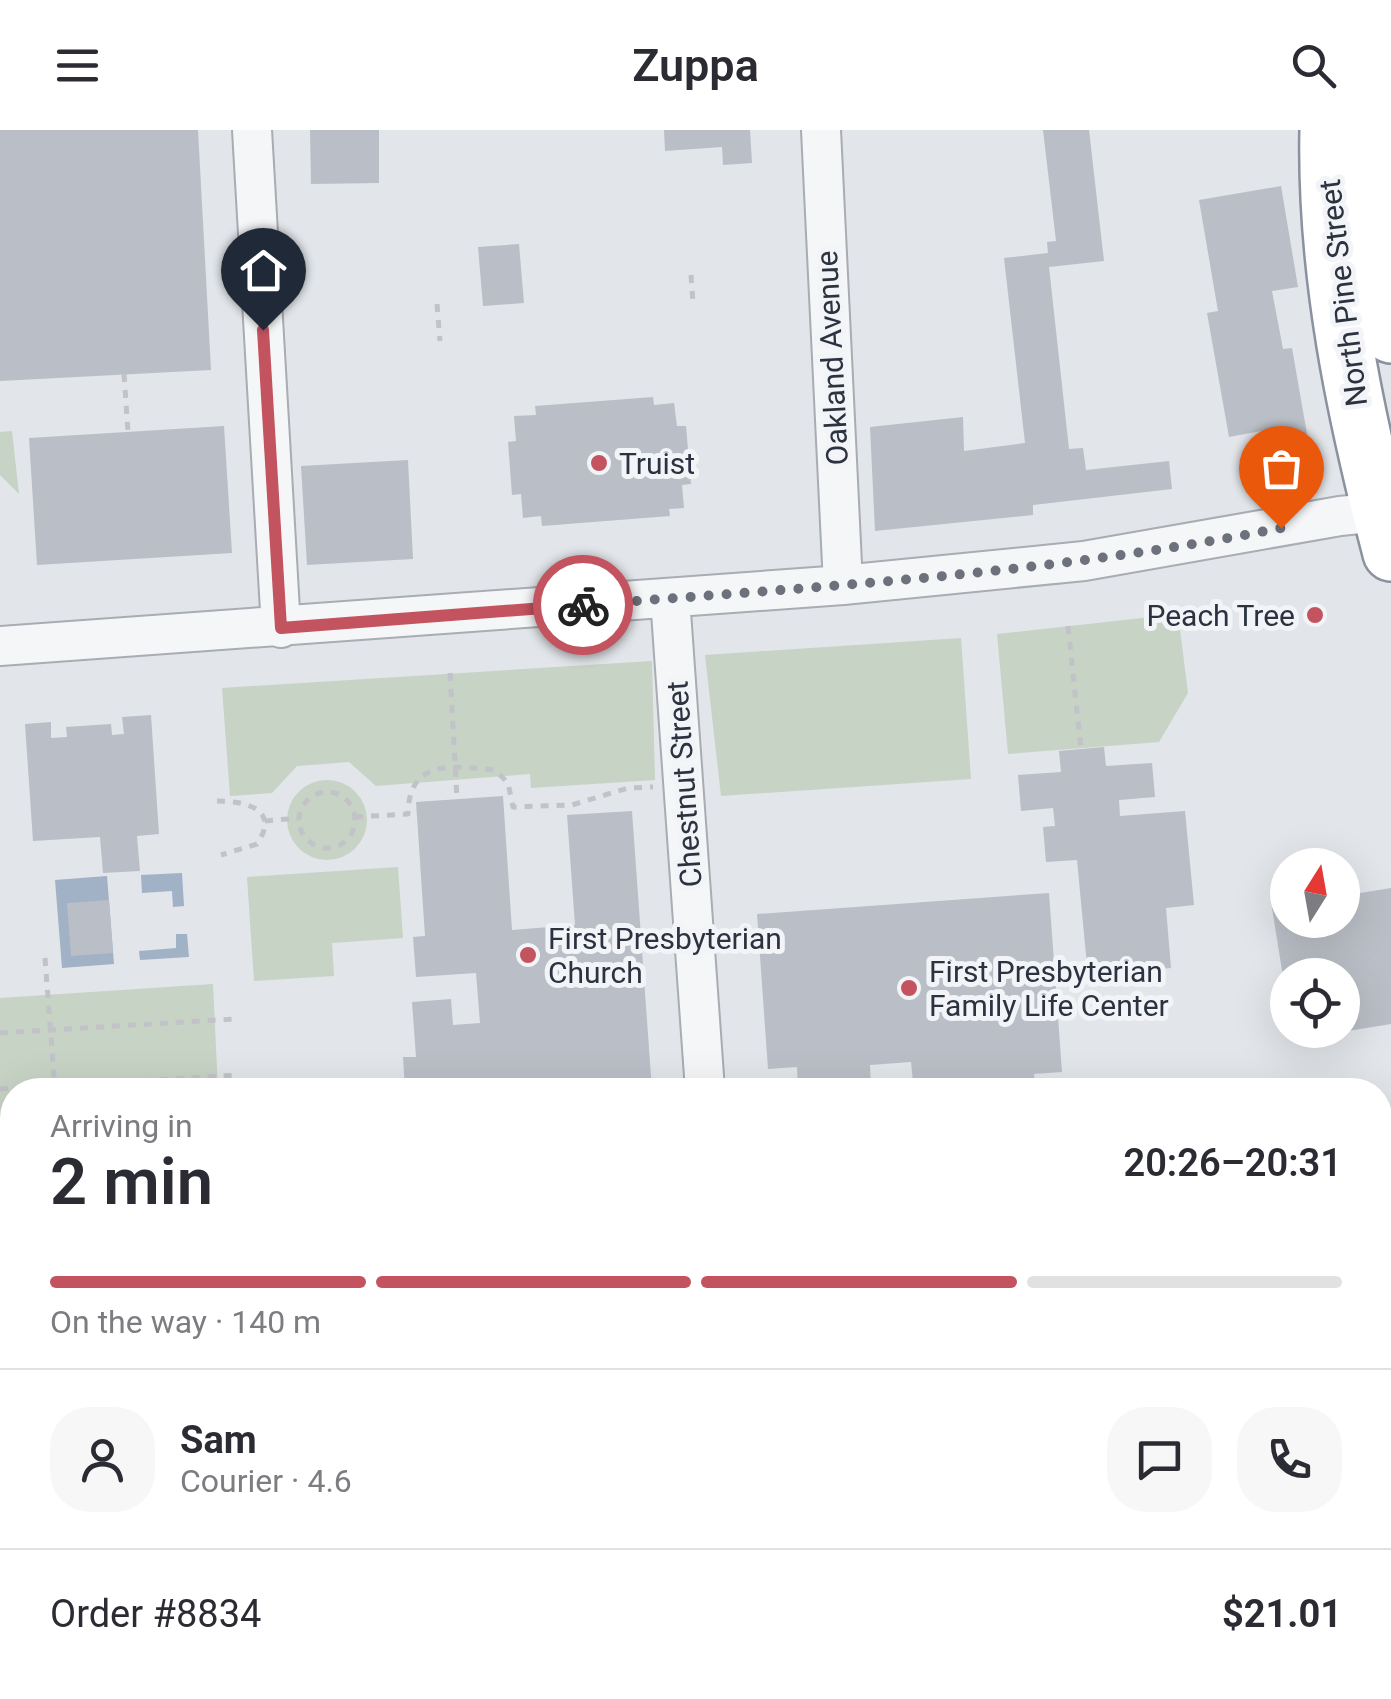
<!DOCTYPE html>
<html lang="en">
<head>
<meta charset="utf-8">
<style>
	:root { --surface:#fff; --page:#f7f7f7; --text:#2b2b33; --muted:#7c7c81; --line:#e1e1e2; --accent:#c3535f }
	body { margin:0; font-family:Roboto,sans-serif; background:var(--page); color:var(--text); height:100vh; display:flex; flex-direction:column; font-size:38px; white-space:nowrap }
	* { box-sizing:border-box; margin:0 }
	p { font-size:32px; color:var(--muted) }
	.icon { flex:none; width:55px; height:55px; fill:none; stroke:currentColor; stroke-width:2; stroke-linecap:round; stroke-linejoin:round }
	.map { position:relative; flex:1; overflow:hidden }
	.details { position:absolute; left:0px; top:948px; width:1392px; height:622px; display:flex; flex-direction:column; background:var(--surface); border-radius:40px 40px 0 0; box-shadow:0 10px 40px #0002 }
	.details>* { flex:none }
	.needle { width:65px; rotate:11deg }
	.fabs { position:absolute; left:1270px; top:718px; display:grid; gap:20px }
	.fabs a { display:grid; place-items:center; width:90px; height:90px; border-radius:50%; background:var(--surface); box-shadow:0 10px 40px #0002; font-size:50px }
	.pin { position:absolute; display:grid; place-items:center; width:85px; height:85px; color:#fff; margin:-102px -42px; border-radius:50% 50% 50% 0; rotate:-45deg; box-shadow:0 0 10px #0007 }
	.pin .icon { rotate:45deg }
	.courier { position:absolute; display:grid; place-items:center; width:100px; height:100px; margin:-50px; border:8px solid #c3535f; border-radius:50%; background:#fff; color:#222; box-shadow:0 2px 12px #0007 }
	.head em { font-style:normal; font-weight:600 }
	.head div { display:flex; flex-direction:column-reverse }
	.head { display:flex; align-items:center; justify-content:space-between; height:170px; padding:0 50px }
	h1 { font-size:65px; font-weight:600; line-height:75px }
	.bar { display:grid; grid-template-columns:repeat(4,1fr); gap:15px 10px; align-content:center; height:120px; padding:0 50px }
	.bar i { height:12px; border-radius:8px; background:var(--line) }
	.bar .current { background:var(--accent) }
	.bar p { grid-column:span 4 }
	.line { display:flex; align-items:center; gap:25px; padding:0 50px; border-top:2px solid var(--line) }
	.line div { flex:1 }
	.round { display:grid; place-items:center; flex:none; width:105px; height:105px; border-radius:40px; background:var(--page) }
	header { display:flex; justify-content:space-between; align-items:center; height:130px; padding:0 50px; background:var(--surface); font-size:45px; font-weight:600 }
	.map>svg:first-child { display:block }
</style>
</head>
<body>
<header><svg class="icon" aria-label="menu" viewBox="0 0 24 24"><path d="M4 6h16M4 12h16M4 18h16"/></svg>Zuppa<svg class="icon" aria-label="search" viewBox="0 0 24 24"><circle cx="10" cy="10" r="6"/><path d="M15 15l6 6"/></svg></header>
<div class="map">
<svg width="1391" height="1569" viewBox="0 0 1391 1569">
	<rect width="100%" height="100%" fill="#e2e5e9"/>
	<path fill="#c7d3c4" d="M12,301L19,364L0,345V302Z
		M1178,484L1188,563L1159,612L1008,624L997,504Z
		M961,508L971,649L721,666L705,525Z
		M652,531L655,650L531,658L530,644L376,656L349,632L297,636L272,663L230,666L222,558Z
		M287 690a40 40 0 1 1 80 0a40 40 0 1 1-80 0Z
		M398,737L403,808L332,813L334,846L254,851L247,747Z
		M213,854L218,960H12V1173L0,1174V868Z
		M1391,1315V1405L1380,1406V1316Z"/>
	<path fill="#a1b1c6" d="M182,743L184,776L173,777L172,761L142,763L141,745Z
		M107,746L114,834L62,838L55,750Z
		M176,804H187L189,827L140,830L139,821L176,818Z"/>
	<path fill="#babec6" d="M0,0H198L211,240L0,251Z
		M310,0H379V53L311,54Z
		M664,0H750L752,33L723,35L722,17L665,21Z
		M1043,0H1089L1104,131L1049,137L1069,319L1083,318L1086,340L1169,331L1172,359L1033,375V385L875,401L870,297L963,287L964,321L1025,313L1004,128L1048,123L1047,112L1056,111Z
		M1281,56L1298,157L1272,161L1283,219L1292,218L1307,304L1263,312L1261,301L1229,307L1207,183L1218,181L1199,70Z
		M519,114L524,173L483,176L478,117Z
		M653,267L654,275L674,273L677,296H686L691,354L682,355L684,378L669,379L670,386L542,396L541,386L523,388L521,364L512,365L508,312L516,311L514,286L536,285L535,276Z
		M224,296L232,423L37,435L29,308Z
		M408,330L413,429L307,435L301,336Z
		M151,585L159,704L137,706L140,741L103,743L100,707L33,711L25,594L51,592V608L67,607L66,597L111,594L112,605L124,604L122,587Z
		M1104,617L1106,636L1152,633L1155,667L1119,670L1120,686L1185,681L1194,775L1166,778L1171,838L1088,846L1077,730L1046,732L1043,697L1055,696L1053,678L1021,681L1018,645L1061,642L1059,621Z
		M503,666L512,800L575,795L567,685L632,681L652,960H405L403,927H416L412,872L451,869L453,895L480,893L476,843L416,847L413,807L425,806L416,672Z
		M1391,758V894L1342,902V845H1288L1285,859L1272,778L1288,775V790H1342V766Z
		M1049,763L1062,942L1034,944L1036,960H944V950L913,952L911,932L870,935L871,960H798L797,937L768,939L757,784Z
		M109,770L113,823L71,826L67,773Z
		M1391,1405V1458L1380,1459V1406Z"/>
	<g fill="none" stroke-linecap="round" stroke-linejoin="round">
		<g stroke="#a8acb3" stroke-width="42">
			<path id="minor" d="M252,0L281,498
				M821,0L843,455
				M670,468L705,960
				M0,516L843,455L1084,431L1340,386L1391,381
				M1380,1505H1391
				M441,1569L615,1558
				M747,1569V1558"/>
		</g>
		<g stroke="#8b929f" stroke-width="60">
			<path id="highway" d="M1328,0C1325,144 1355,285 1391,423
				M1378,0C1375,67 1377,139 1391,205"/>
		</g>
		<path stroke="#c1c3c8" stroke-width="5" stroke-dasharray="8 8" stroke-linecap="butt" d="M691,145L693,173
			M437,174L440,211
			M124,244L128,302
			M1068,496L1081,619
			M450,543L457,669
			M299 690a28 28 0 1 1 56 0a28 28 0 1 1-56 0Z
			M217,671C245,671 281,679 257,714L221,725
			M355,687L408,684C409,628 452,636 495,640L508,653L513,677L572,675L628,658L653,657
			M265,691L299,688
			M45,828L55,960
			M0,903L234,889
			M0,959L238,945"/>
		<use href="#minor" stroke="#f5f6f8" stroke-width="38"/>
		<use href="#highway" stroke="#fff" stroke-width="55"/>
	</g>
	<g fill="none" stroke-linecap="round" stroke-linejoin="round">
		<path stroke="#6c717b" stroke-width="10" stroke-dasharray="0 18" d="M583,475C816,457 1051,444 1281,398"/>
		<path stroke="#c3535f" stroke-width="12" d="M263,200L281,498L583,475"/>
	</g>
	<g fill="#c3535f" stroke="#f2f4f7" stroke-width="4">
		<circle cx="599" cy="333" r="10"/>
		<circle cx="1315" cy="485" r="10"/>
		<circle cx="528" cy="825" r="10"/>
		<circle cx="909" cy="858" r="10"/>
	</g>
	<g text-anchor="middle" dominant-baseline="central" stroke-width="10" stroke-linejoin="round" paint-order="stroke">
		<g font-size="30" fill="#2c3240" stroke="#f2f4f7">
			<text transform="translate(1343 163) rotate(-97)">North Pine Street</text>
			<text transform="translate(832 228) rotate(-93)">Oakland Avenue</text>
			<text transform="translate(684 654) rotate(-94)">Chestnut Street</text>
		</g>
		<g font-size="30" fill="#2c3240" stroke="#f2f4f7" text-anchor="start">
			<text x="619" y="333">Truist</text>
			<text x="1295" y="485" text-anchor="end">Peach Tree</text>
			<text x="548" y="808">First Presbyterian<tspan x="548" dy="34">Church</tspan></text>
			<text x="929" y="841">First Presbyterian<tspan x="929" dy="34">Family Life Center</tspan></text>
		</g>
	</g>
</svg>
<div class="fabs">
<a><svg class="needle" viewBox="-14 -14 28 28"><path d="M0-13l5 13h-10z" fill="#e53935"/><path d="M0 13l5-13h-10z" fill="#7c7c81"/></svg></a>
<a><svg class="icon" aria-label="locate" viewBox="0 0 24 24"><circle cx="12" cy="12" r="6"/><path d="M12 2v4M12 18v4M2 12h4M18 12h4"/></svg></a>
</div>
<div class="pin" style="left:1281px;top:398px;background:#ea580c"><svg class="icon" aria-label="bag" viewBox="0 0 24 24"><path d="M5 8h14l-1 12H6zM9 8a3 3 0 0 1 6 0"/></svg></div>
<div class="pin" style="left:263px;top:200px;background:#1f2937"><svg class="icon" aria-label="home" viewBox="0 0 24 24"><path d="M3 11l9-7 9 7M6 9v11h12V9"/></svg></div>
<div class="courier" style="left:583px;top:475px"><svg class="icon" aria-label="bike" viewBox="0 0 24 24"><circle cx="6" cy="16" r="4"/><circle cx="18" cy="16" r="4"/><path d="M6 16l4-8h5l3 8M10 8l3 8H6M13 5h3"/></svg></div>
<section class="details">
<div class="head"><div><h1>2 min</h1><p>Arriving in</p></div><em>20:26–20:31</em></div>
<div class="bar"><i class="current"></i><i class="current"></i><i class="current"></i><i></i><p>On the way · 140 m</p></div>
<div class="line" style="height:180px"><a class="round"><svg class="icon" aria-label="person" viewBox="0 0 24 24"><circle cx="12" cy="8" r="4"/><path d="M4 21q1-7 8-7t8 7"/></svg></a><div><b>Sam</b><p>Courier · 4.6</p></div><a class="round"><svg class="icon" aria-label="chat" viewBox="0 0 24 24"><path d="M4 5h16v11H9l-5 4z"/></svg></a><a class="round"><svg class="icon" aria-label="phone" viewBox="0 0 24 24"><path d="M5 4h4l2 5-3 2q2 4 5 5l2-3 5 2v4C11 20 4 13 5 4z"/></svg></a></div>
<div class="line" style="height:130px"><div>Order #8834</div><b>$21.01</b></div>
</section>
</div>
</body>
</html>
